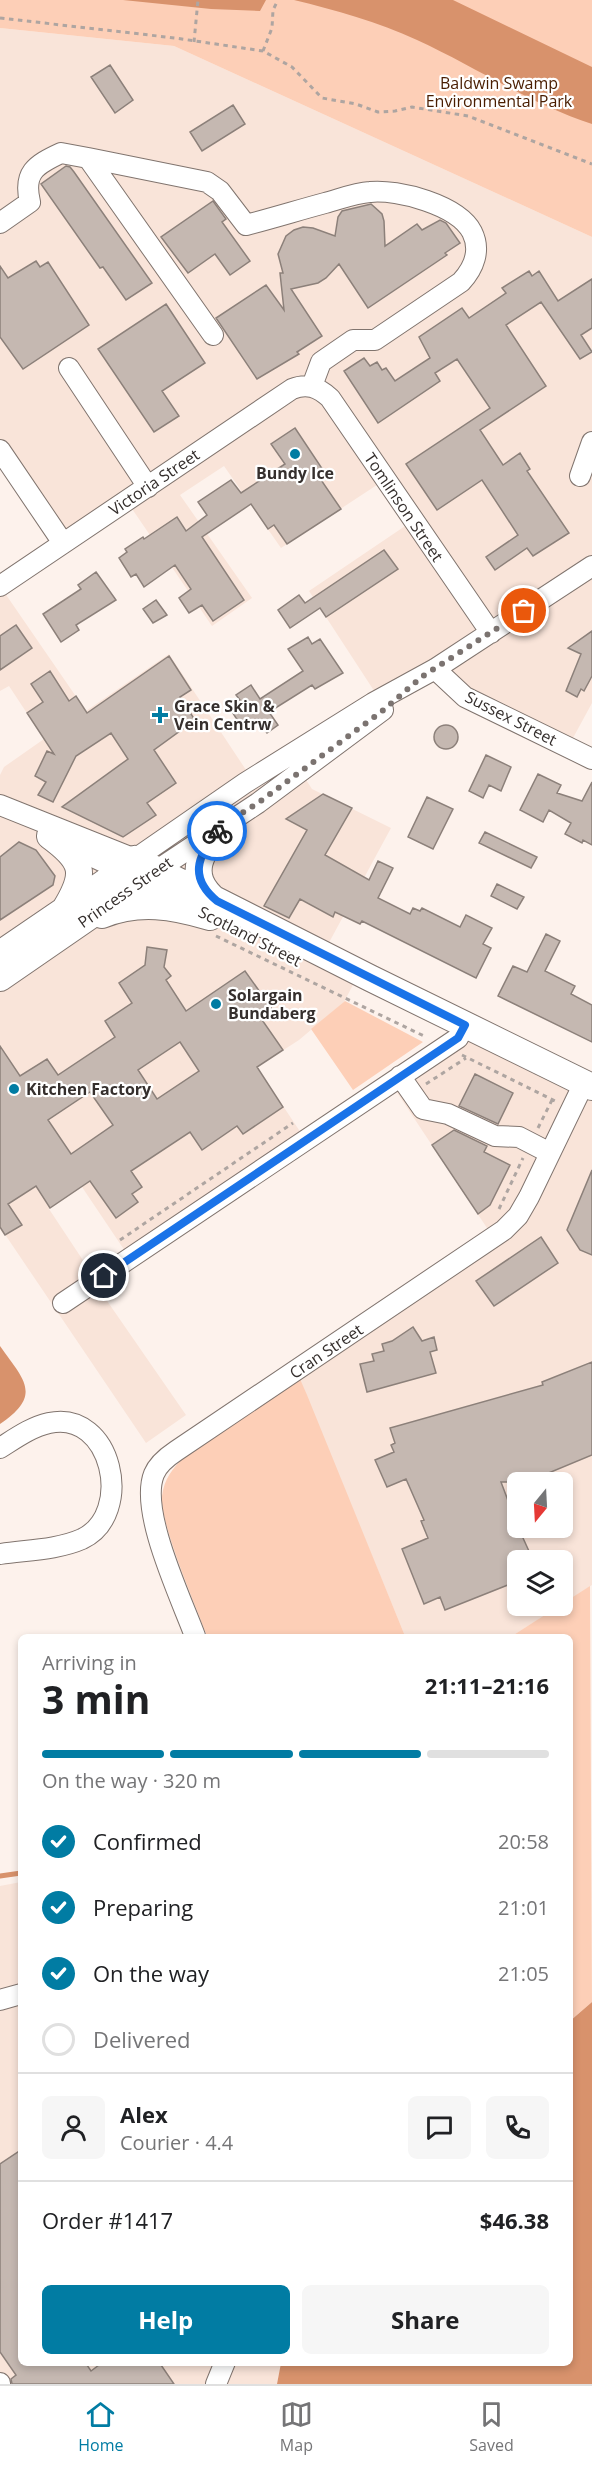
<!DOCTYPE html>
<html lang="en">
<head>
<meta charset="utf-8">
<style>
	:root { --surface:#fff; --page:#f6f6f6; --text:#202124; --muted:#757577; --line:#e0e0e0; --accent:#017ca3 }
	body { margin:0; font-family:"Open Sans",sans-serif; background:var(--page); color:var(--text); height:100vh; display:flex; flex-direction:column; font-size:22px; white-space:nowrap }
	* { box-sizing:border-box; margin:0 }
	p { font-size:20px; color:var(--muted) }
	.icon { flex:none; width:33px; height:33px; fill:none; stroke:currentColor; stroke-width:2; stroke-linecap:round; stroke-linejoin:round }
	.map { position:relative; flex:1; overflow:hidden }
	.details { position:absolute; left:18px; top:1634px; width:555px; height:732px; display:flex; flex-direction:column; background:var(--surface); border-radius:9px; box-shadow:0 3px 9px #0003 }
	.details>* { flex:none }
	.needle { width:39px; rotate:198deg }
	.fabs { position:absolute; left:507px; top:1472px; display:grid; gap:12px }
	.fabs a { display:grid; place-items:center; width:66px; height:66px; border-radius:9px; background:var(--surface); box-shadow:0 3px 9px #0003; font-size:30px }
	.pin { position:absolute; display:grid; place-items:center; width:51px; height:51px; color:#fff; margin:-26px; border:3px solid #fff; border-radius:50%; box-shadow:0 2px 6px #0007 }
	.courier { position:absolute; display:grid; place-items:center; width:60px; height:60px; margin:-30px; border:4px solid #1a73e8; border-radius:50%; background:#fff; color:#222; box-shadow:0 2px 8px #0007 }
	.summary em { font-style:normal; font-weight:700 }
	.summary div { display:flex; flex-direction:column-reverse }
	.summary { display:flex; align-items:center; justify-content:space-between; height:102px; padding:0 24px }
	h1 { font-size:39px; font-weight:700; line-height:45px }
	.bar { display:grid; grid-template-columns:repeat(4,1fr); gap:9px 6px; align-content:center; height:72px; padding:0 24px }
	.bar i { height:8px; border-radius:4px; background:var(--line) }
	.bar .selected { background:var(--accent) }
	.bar p { grid-column:span 4 }
	.line { display:flex; align-items:center; gap:15px; padding:0 24px; border-top:2px solid var(--line) }
	.line div { flex:1 }
	.round { display:grid; place-items:center; flex:none; width:63px; height:63px; border-radius:9px; background:var(--page) }
	ol { padding:0 24px; list-style:none }
	li { display:flex; align-items:center; gap:18px; height:66px }
	li p { margin-inline-start:auto }
	li .icon { padding:6px; border-radius:50%; background:var(--accent); color:#fff; stroke-width:4 }
	li:last-child { color:var(--muted) }
	li i { width:33px; height:33px; border:3px solid var(--line); border-radius:50% }
	.primary-button { display:flex; gap:12px; margin-top:auto; padding:12px 24px }
	.primary-button a { flex:1; height:69px; border-radius:9px; background:var(--accent); color:#fff; font-size:24px; font-weight:700; line-height:69px; text-align:center }
	.primary-button a+a { background:var(--page); color:var(--text) }
	.menu { display:flex; justify-content:space-around; align-items:center; height:84px; border-top:2px solid var(--line); background:var(--surface); font-size:16px; color:var(--muted) }
	.menu a { display:grid; justify-items:center; gap:3px }
	.menu .selected { color:var(--accent) }
	.map>svg:first-child { display:block }
</style>
</head>
<body>
<div class="map">
<svg width="592" height="2384" viewBox="0 0 592 2384">
	<rect width="100%" height="100%" fill="#fdf2ec"/>
	<path fill="#f9e4d9" fill-rule="evenodd" d="M0,28L174,46L592,237V703L567,749L434,669L382,703L309,591L414,520L386,479L281,548L224,466L180,495L252,598L212,626L126,500L64,542L0,449Z
		M0,586L86,711L169,654L258,788L295,763L312,789L391,828L319,961L356,979L344,1002L299,1040L257,1067L305,1139L129,1257L82,1187L49,1209L96,1280L94,1282L186,1415L146,1443L0,1227V775L4,767L44,739L9,686L0,691Z
		M460,1031L592,1095V1585L563,1604L562,1560H518V1605H561L512,1636H405L295,1369L493,1237L390,1082ZM518,1482H562V1527H518Z
		M21,1882V2362L281,2363L277,2384H0V1886Z"/>
	<path fill="#fdcfb7" d="M0,0H592V237L174,46L0,28Z
		M345,1001L423,1042L353,1090L311,1029Z
		M300,1379L307,1395L405,1636H207C196,1607 159,1521 162,1496C164,1479 173,1468 184,1457Z
		M590,1586L592,2002L570,2021V1636H512Z"/>
	<path fill="#d8926c" d="M123,0H266L260,11L211,9Z
		M294,0H453L592,67V124C530,104 476,67 417,40C378,22 335,10 294,0Z
		M0,1346C24,1380 43,1395 0,1424Z
		M592,2002V2384H277L281,2363L570,2362V2021Z"/>
	<g fill="none" stroke-linecap="round" stroke-linejoin="round">
		<path stroke="#d8926c" stroke-width="5" d="M0,1876L21,1873"/>
	</g>
	<path fill="#c5b8b1" stroke="#8c807a" stroke-width="1.5" fill-rule="evenodd" d="M110,65L133,100L115,113L91,77Z
		M233,105L245,124L202,151L190,132Z
		M66,166L70,167L74,172L152,283L126,300L103,267L100,268L41,184Z
		M213,201L226,219L222,222L250,261L230,275L215,254L188,273L161,237Z
		M371,204L382,214L384,221L385,246L417,224L422,230L440,220L446,223L460,243L445,253L447,255L368,308L339,264L326,278L318,283L291,289L322,336L297,352L299,354L257,379L216,318L266,285L284,310L280,273H283L278,254L286,236L294,230L303,227L313,228L335,236L338,217L342,211Z
		M36,261L40,267L48,262L89,325L23,369L0,337V266L8,278Z
		M529,271L532,276L539,271L558,301L592,279V328L581,335L592,352L580,359L541,302L506,325L546,386L480,430L503,465L520,453L530,469L527,471L569,533L533,556L527,548L495,570L486,557L518,535L482,480L437,510L406,464L490,408L457,359L435,373L440,381L378,423L344,371L364,358L370,366L377,362L382,370L386,368L395,381L430,358L419,337L462,308L469,318L506,293L502,288Z
		M166,304L205,363L162,391L179,416L154,432L98,349Z
		M295,428L325,473L319,477L341,509L287,544L274,525L268,529L251,504L202,537L244,600L213,621L202,605L189,613L179,598L191,589L175,565L144,587L136,574L131,577L119,558L127,552L125,549L143,537L144,539L177,517L186,531L207,515L198,502L231,480L241,493L285,464L271,444Z
		M384,550L398,569L326,617L320,608L290,628L278,610L299,595L305,603Z
		M96,572L116,600L76,625L79,630L61,642L43,614L81,589L78,585Z
		M156,600L167,615L153,623L143,609Z
		M16,625L32,648L0,670V636Z
		M592,631V676L584,691L581,689L577,697L566,691L581,654L568,648Z
		M308,637L312,644L320,639L343,673L315,689L312,685L269,712L278,725L267,733L258,719L243,729L229,707L240,700L236,695L251,685L260,699L303,671L288,649Z
		M169,656L191,690L180,697L195,720L154,750L176,783L147,803L156,815L123,837L62,807L128,759L111,733L76,756L53,802L38,795L46,782L35,776L47,751L54,754L27,713L43,702L31,684L50,671L69,701L76,696L87,713Z
		M434 737a12 12 0 1 1 24 0a12 12 0 1 1-24 0Z
		M486,755L511,767L501,791L489,785L483,798L469,791Z
		M538,774L561,785L557,793L582,801L592,782V845L583,840L582,843L565,834L571,823L549,810L543,822L520,810Z
		M323,794L352,808L325,855L369,880L378,861L393,868L378,898L410,914L413,908L420,911L422,908L460,927L466,915L492,928L483,944L491,948L476,978L362,921L360,924L335,912L333,917L300,899L289,918L264,906L307,830L286,819Z
		M427,797L453,809L433,849L408,837Z
		M485,832L537,857L531,868L479,843Z
		M19,842L36,850L55,876L53,885L0,920V857Z
		M497,884L524,897L517,909L491,896Z
		M546,934L560,941L545,971L575,986L571,994L592,1005V1042L498,996L513,966L527,972Z
		M147,947L167,950L164,967L171,976L166,980L186,1011L245,971L272,1009L260,1017L283,1050L257,1067L283,1107L243,1134L237,1126L202,1150L190,1132L131,1171L142,1187L132,1194L138,1202L116,1218L90,1181L50,1208L36,1186L8,1204L22,1225L5,1235L0,1227V1046L20,1076L47,1059L58,1075L115,1037L105,1021L132,1003L119,983L145,965ZM180,1042L199,1071L157,1099L138,1070ZM90,1092L113,1125L71,1154L48,1120Z
		M475,1074L513,1093L498,1124L459,1106Z
		M454,1130L487,1146L484,1152L510,1165L490,1205L478,1214L432,1145Z
		M592,1170V1255L580,1250L567,1230Z
		M541,1237L558,1263L494,1306L476,1281Z
		M413,1327L422,1341L434,1337L437,1350L430,1352L436,1373L367,1392L360,1364L374,1361L372,1354L384,1351L382,1344L392,1341Z
		M592,1362V1455L527,1482H501L518,1527L533,1560H518V1581L445,1610L440,1597L424,1604L402,1549L428,1538L421,1521L424,1520L406,1479L387,1487L375,1460L394,1452L391,1445L395,1443L390,1428L543,1385L542,1382Z
		M21,2150V2362H85L91,2371L103,2362H159L174,2384H12L11,2379L16,2375L0,2352V2164Z"/>
	<g fill="none" stroke-linecap="round" stroke-linejoin="round">
		<g stroke="#80746e" stroke-width="22">
			<path id="minor" d="M88,158L207,182L220,191L246,225C273,218 299,210 325,203C340,199 355,193 370,192C398,189 458,205 472,232C481,250 474,268 461,282L375,340H353L321,362L312,386
				M0,223L30,202C23,173 35,165 61,153L88,158L213,335
				M69,368L148,487
				M0,450L63,543
				M580,476L592,442
				M0,586L292,389C307,383 318,387 330,398L491,633
				M435,669L465,697L592,759
				M0,805L135,859L245,783L373,703L435,669L592,566
				M61,842L142,880L258,803L383,710
				M400,1076L423,1109L448,1114L495,1136L519,1137L550,1153
				M63,1303L458,1038L465,1025
				M0,1448C16,1438 31,1427 49,1423C112,1409 135,1514 82,1539C57,1550 26,1550 0,1554
				M195,1636C181,1598 139,1511 154,1474C158,1464 167,1457 176,1451L504,1230L518,1216L529,1197L584,1083
				M0,2000L21,1994
				M0,2383V2384
				M216,2384L225,2362"/>
		</g>
		<g stroke="#80746e" stroke-width="28">
			<path id="major" d="M50,836C84,861 87,873 65,909
				M216,901C184,874 202,851 223,825
				M102,915C139,900 173,906 210,917
				M0,954L104,883L135,859L370,978L592,1087
				M0,978L142,880L170,896"/>
		</g>
		<path stroke="#aea5a1" stroke-width="3" stroke-dasharray="4.5 4.5" stroke-linecap="butt" d="M0,18L175,38L263,51L292,67L322,98L356,104L378,112L395,111L412,107L468,116L592,164
			M194,42L198,0
			M263,51L272,28L273,10L278,0
			M216,936L426,1037
			M462,1055L555,1101
			M426,1084L466,1058
			M538,1128L552,1100
			M499,1209L523,1158
			M120,1240L293,1123"/>
		<use href="#minor" stroke="#fff" stroke-width="20"/>
		<use href="#major" stroke="#fff" stroke-width="26"/>
	</g>
	<g fill="none" stroke-linecap="round" stroke-linejoin="round">
		<path stroke="#7b7370" stroke-width="6" stroke-dasharray="0 10.8" d="M217,831L223,825L258,803L381,712L423,676L524,611"/>
		<path stroke="#1a73e8" stroke-width="8" d="M104,1276L458,1038L465,1025L217,901C189,878 197,857 217,831"/>
	</g>
	<g fill="#017ca3" stroke="#fff" stroke-width="2">
		<circle cx="295" cy="454" r="6"/>
		<path d="M157 706h6v6h6v6h-6v6h-6v-6h-6v-6h6z"/>
		<circle cx="216" cy="1004" r="6"/>
		<circle cx="14" cy="1089" r="6"/>
	</g>
	<g text-anchor="middle" dominant-baseline="central" stroke-width="4.5" stroke-linejoin="round" paint-order="stroke">
		<g font-size="16" fill="#491d00" stroke="#fff">
			<text x="499" y="83">Baldwin Swamp<tspan x="499" dy="18">Environmental Park</tspan></text>
		</g>
		<g font-size="16" font-weight="bold" fill="#352f2d" stroke="#fff" text-anchor="start">
			<text x="295" y="473" text-anchor="middle">Bundy Ice</text>
			<text x="174" y="706">Grace Skin &amp;<tspan x="174" dy="18">Vein Centrw</tspan></text>
			<text x="228" y="995">Solargain<tspan x="228" dy="18">Bundaberg</tspan></text>
			<text x="26" y="1089">Kitchen Factory</text>
		</g>
		<g font-size="16" fill="#352f2d" stroke="#fff">
			<text transform="translate(154 482) rotate(-34)">Victoria Street</text>
			<text transform="translate(404 507) rotate(56)">Tomlinson Street</text>
			<text transform="translate(511 718) rotate(27)">Sussex Street</text>
			<text transform="translate(125 892) rotate(-35)">Princess Street</text>
			<text transform="translate(250 936) rotate(27)">Scotland Street</text>
			<text transform="translate(326 1351) rotate(-34)">Cran Street</text>
		</g>
	</g>
</svg>
<div class="fabs">
<a><svg class="needle" viewBox="-14 -14 28 28"><path d="M0-13l5 13h-10z" fill="#e53935"/><path d="M0 13l5-13h-10z" fill="#757577"/></svg></a>
<a><svg class="icon" aria-label="layers" viewBox="0 0 24 24"><path d="M12 4l9 5-9 5-9-5zM3 14l9 5 9-5"/></svg></a>
</div>
<div class="pin" style="left:524px;top:611px;background:#ea580c"><svg class="icon" aria-label="bag" viewBox="0 0 24 24"><path d="M5 8h14l-1 12H6zM9 8a3 3 0 0 1 6 0"/></svg></div>
<div class="pin" style="left:104px;top:1276px;background:#1f2937"><svg class="icon" aria-label="home" viewBox="0 0 24 24"><path d="M3 11l9-7 9 7M6 9v11h12V9"/></svg></div>
<div class="courier" style="left:217px;top:831px"><svg class="icon" aria-label="bike" viewBox="0 0 24 24"><circle cx="6" cy="16" r="4"/><circle cx="18" cy="16" r="4"/><path d="M6 16l4-8h5l3 8M10 8l3 8H6M13 5h3"/></svg></div>
<section class="details">
<div class="summary"><div><h1>3 min</h1><p>Arriving in</p></div><em>21:11–21:16</em></div>
<div class="bar"><i class="selected"></i><i class="selected"></i><i class="selected"></i><i></i><p>On the way · 320 m</p></div>
<ol>
<li><svg class="icon" aria-label="check" viewBox="0 0 24 24"><path d="M5 12l5 5 9-10"/></svg>Confirmed<p>20:58</p></li>
<li><svg class="icon" aria-label="check" viewBox="0 0 24 24"><path d="M5 12l5 5 9-10"/></svg>Preparing<p>21:01</p></li>
<li><svg class="icon" aria-label="check" viewBox="0 0 24 24"><path d="M5 12l5 5 9-10"/></svg>On the way<p>21:05</p></li>
<li><i></i>Delivered</li>
</ol>
<div class="line" style="height:108px"><a class="round"><svg class="icon" aria-label="person" viewBox="0 0 24 24"><circle cx="12" cy="8" r="4"/><path d="M4 21q1-7 8-7t8 7"/></svg></a><div><b>Alex</b><p>Courier · 4.4</p></div><a class="round"><svg class="icon" aria-label="chat" viewBox="0 0 24 24"><path d="M4 5h16v11H9l-5 4z"/></svg></a><a class="round"><svg class="icon" aria-label="phone" viewBox="0 0 24 24"><path d="M5 4h4l2 5-3 2q2 4 5 5l2-3 5 2v4C11 20 4 13 5 4z"/></svg></a></div>
<div class="line" style="height:78px"><div>Order #1417</div><b>$46.38</b></div>
<div class="primary-button"><a>Help</a><a>Share</a></div>
</section>
</div>
<nav class="menu">
<a class="selected"><svg class="icon" aria-label="home" viewBox="0 0 24 24"><path d="M3 11l9-7 9 7M6 9v11h12V9"/></svg>Home</a>
<a><svg class="icon" aria-label="map" viewBox="0 0 24 24"><path d="M3 6l6-2 6 2 6-2v14l-6 2-6-2-6 2zM9 4v14M15 6v14"/></svg>Map</a>
<a><svg class="icon" aria-label="saved" viewBox="0 0 24 24"><path d="M7 4h10v16l-5-4-5 4z"/></svg>Saved</a>
</nav>
</body>
</html>
